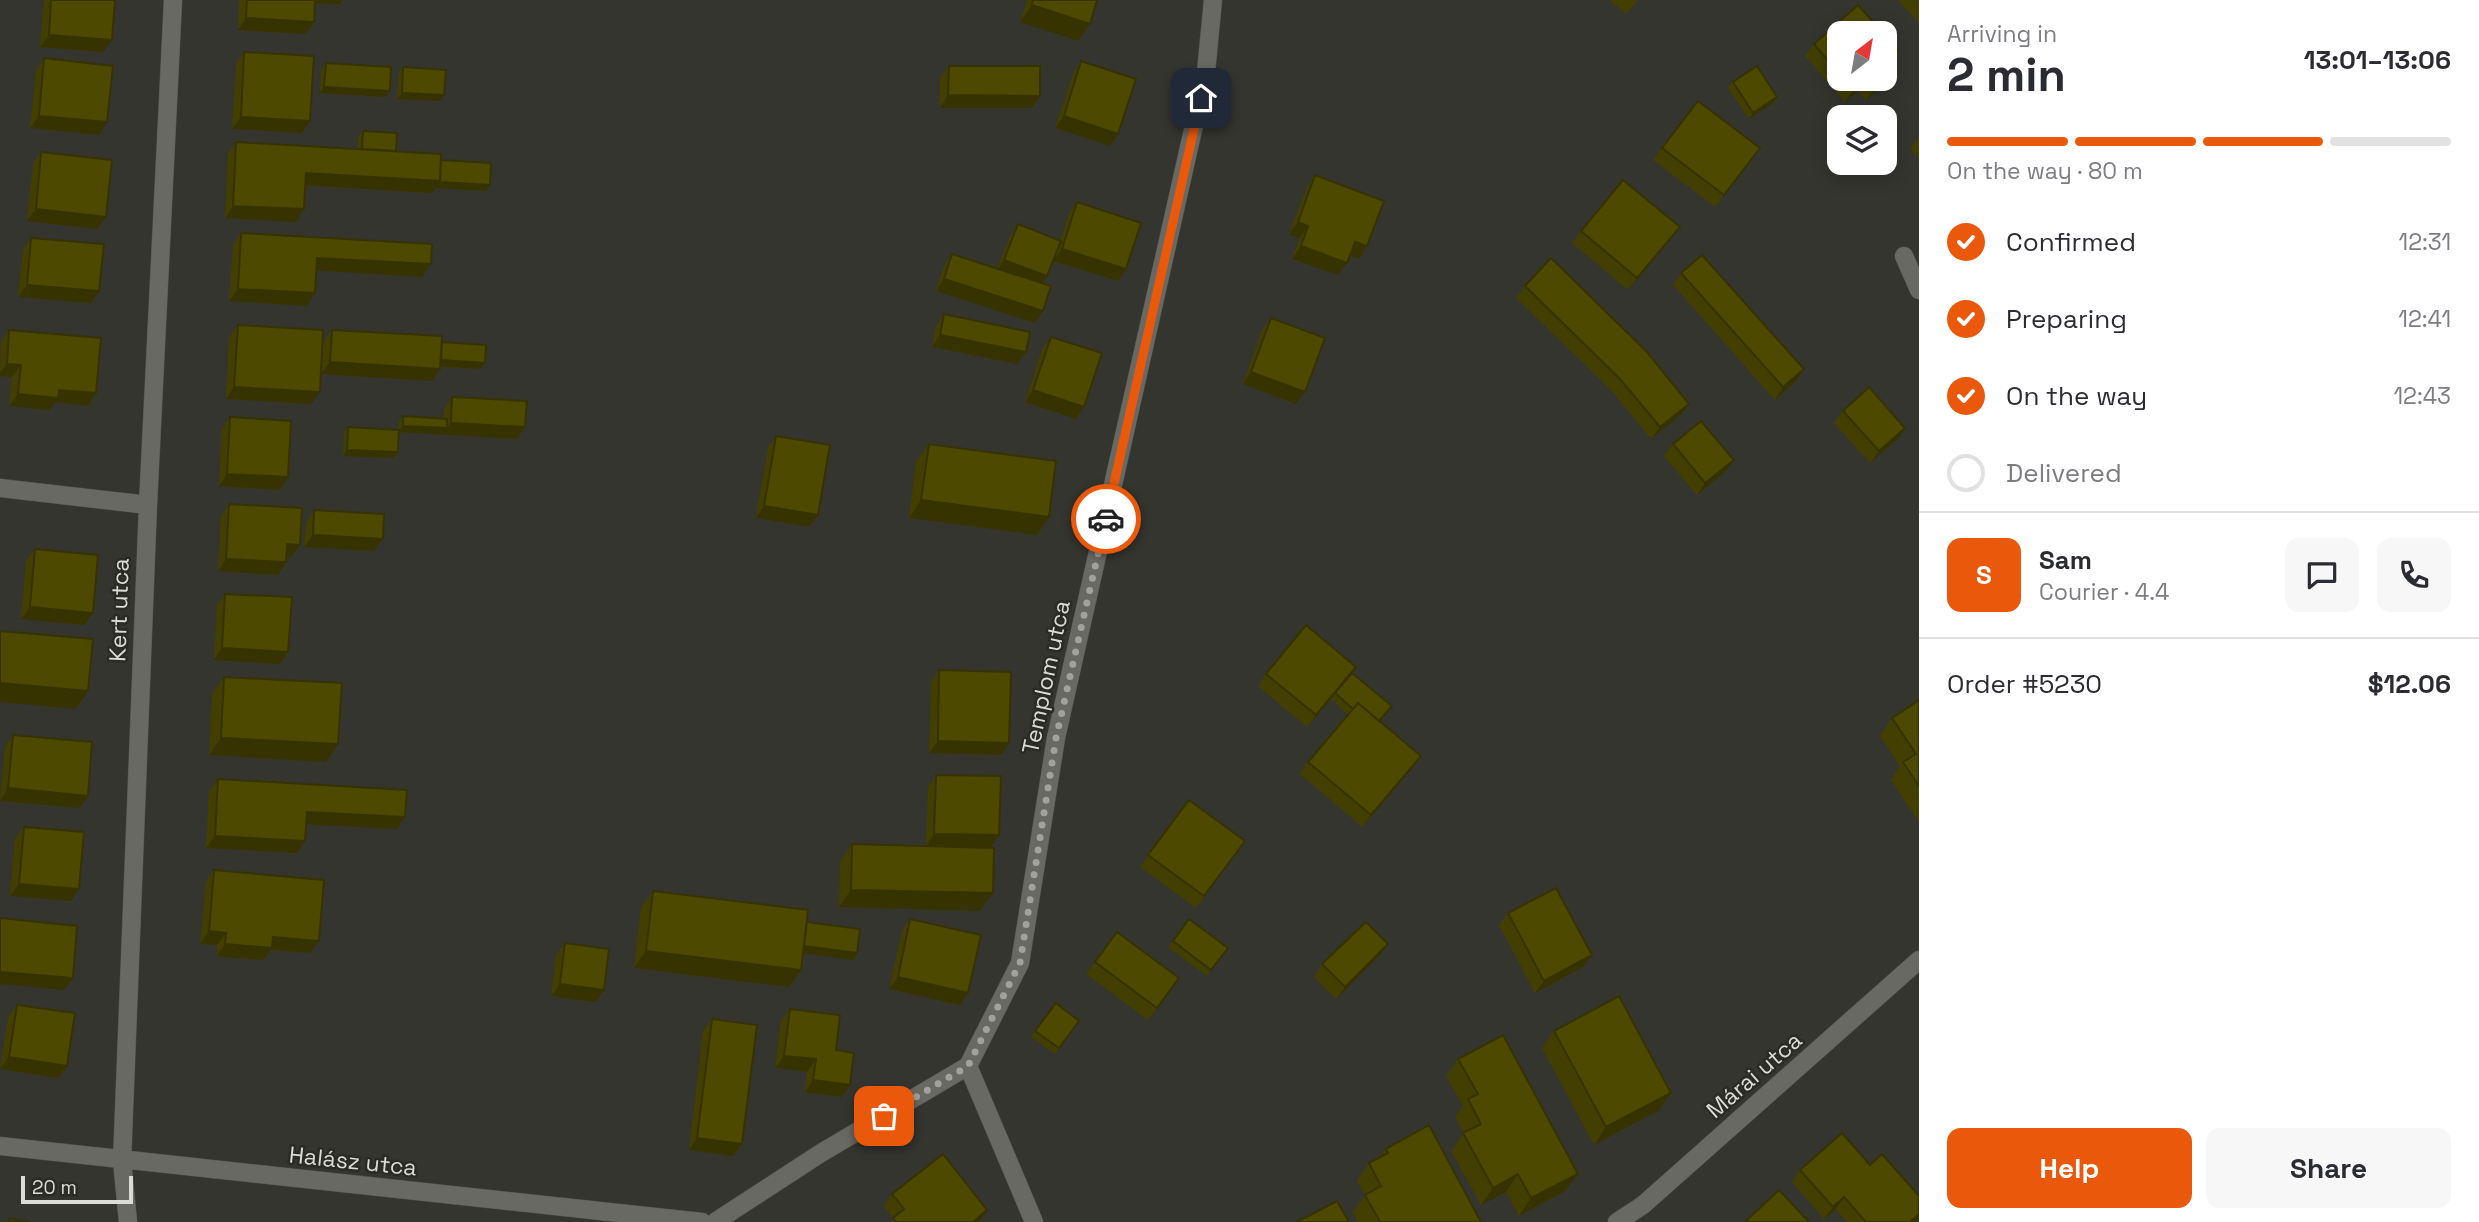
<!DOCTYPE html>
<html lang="en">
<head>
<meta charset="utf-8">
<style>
	:root { --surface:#fff; --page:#f7f7f7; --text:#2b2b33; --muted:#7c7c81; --line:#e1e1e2; --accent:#ea580c }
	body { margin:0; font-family:"Space Grotesk",sans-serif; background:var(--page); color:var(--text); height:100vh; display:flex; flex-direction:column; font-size:26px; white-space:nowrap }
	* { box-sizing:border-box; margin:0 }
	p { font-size:23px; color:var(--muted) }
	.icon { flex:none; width:38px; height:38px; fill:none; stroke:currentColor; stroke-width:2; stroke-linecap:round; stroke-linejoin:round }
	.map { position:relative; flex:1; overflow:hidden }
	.drawer { display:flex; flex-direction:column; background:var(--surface); width:560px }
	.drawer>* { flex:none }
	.needle { width:46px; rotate:31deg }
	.controls { position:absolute; left:1827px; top:21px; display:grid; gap:14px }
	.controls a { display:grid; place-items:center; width:70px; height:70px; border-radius:14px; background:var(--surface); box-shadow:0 4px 18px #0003; font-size:35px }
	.scale { position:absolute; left:21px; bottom:18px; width:112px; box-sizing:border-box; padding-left:7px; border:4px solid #dbdbd8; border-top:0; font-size:19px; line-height:24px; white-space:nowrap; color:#dbdbd8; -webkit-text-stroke:5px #2b2b26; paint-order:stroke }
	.pin { position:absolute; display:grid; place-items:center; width:60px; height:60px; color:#fff; margin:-30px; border-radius:14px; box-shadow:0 4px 10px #0006 }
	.courier { position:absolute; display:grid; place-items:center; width:70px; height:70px; margin:-35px; border:5px solid #ea580c; border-radius:50%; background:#fff; color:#222; box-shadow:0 2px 9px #0007 }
	.headline em { font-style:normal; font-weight:700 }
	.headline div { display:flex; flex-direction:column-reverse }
	.headline { display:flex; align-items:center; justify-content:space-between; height:119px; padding:0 28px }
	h1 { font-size:46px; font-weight:700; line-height:52px }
	.bar { display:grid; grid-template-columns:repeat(4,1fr); gap:10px 7px; align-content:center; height:84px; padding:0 28px }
	.bar i { height:9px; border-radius:5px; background:var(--line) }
	.bar .on { background:var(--accent) }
	.bar p { grid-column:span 4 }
	.line { display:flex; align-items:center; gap:18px; padding:0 28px; border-top:2px solid var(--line) }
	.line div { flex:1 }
	.round { display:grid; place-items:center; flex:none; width:74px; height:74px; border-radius:14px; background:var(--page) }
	ol { padding:0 28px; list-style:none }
	li { display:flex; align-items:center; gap:21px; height:77px }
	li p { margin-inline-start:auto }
	li .icon { padding:7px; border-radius:50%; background:var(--accent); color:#fff; stroke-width:4 }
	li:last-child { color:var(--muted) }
	li i { width:38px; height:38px; border:4px solid var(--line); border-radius:50% }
	.cta { display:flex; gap:14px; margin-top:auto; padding:14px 28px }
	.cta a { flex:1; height:80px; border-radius:14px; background:var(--accent); color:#fff; font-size:28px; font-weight:700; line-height:80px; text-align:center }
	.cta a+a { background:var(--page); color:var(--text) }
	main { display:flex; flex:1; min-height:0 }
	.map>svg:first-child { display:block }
</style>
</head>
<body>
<main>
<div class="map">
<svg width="1919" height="1222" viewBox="0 0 1919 1222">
	<rect width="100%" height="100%" fill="#353530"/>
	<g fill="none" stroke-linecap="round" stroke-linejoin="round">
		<g stroke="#52524e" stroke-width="19">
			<path id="service" d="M1904,256L1919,290"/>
		</g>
		<g stroke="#52524e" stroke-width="19">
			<path id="minor" d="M0,488L148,505
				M968,1066L1034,1222
				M0,1146L702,1222
				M128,1222L122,1161L148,505L173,0
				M715,1222L821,1153L968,1066L1020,963L1056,738L1206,72L1213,0
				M1617,1222L1643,1205L1919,960"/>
		</g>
		<use href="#service" stroke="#696963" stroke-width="18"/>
		<use href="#minor" stroke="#696963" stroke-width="18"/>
	</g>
	<path fill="#423f00" d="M44,0H115L103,52L40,47Z
		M239,0H343L340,4L315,3L314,22L306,34L238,30Z
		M1027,0H1097L1090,24L1078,41L1020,22Z
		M1609,0H1638L1626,14Z
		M1898,0H1919V23Z
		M1839,33V79H1885V35L1898,50L1890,62L1888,82L1866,100L1858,91L1845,102L1805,56L1814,44Z
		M244,52L310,121L302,133L232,129L236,64Z
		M44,58L99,135L30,128L36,71Z
		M1081,61L1110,146L1055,128L1073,74Z
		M326,63L390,91L385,97L320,93L321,70Z
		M949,66L1040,96L1032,108H940V78Z
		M403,67L440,101L397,99L399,73Z
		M1733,82L1777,97L1773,103L1749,119L1728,88Z
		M363,131L396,151L441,160L486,191L435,188L432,193L305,186L296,222L225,218L228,154L236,142L358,149V137Z
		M1919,137V158L1910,149Z
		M1662,148H1760L1715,207L1653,160Z
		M41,152L106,217L97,229L27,221L33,164Z
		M1315,175L1367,246L1359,259L1350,255L1347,263L1338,275L1292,259L1300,238L1289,234L1307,187Z
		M1077,202L1118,281L1053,261L1047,276L1042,283L1035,323L936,291L944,266L952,254L997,268L1010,236L1018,224L1060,241L1069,214Z
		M1680,227L1671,239L1628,290L1572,243L1581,231Z
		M241,233L422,277L316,270L307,306L229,301L233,245Z
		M31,238L91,303L18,297L23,250Z
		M1681,273L1796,381L1775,400L1673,285Z
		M1525,286L1680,416L1651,439L1612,391L1516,298Z
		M944,314L1026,352L1017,364L932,347L936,326Z
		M1271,318L1305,392L1296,404L1243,384L1262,330Z
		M238,325L311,404L226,399L229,337Z
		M9,330L96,393L88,406L55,402L50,410L9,406L12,377L0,376L1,342Z
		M332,330L442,342L481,369L441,367L432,381L321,374L323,342Z
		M1051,337L1084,407L1076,419L1025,402L1042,349Z
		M452,397L525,427L517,439L399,432L398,452L393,458L343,456L344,433L348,427L398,430L399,422L403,416L443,418L444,409Z
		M1843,411L1897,440L1870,463L1834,423Z
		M230,417L288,477L280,490L219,486L222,429Z
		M776,436L809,527L756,518L768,448Z
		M929,444L1049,517L1037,535L909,518L916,462Z
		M1673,444L1734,460L1725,472L1697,495L1664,456Z
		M229,504L300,545L291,557H287L286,562L278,575L218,571L221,516Z
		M314,510L383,539L374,551L304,547L306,523Z
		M35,549L84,625L21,619L26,561Z
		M225,594L288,652L280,664L214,660L217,606Z
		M939,670L1001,755L929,753L931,682Z
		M1352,673L1392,706L1380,721L1421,756L1412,768L1362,827L1300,774L1308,762L1348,715L1331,699L1307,727L1258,686L1266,674Z
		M224,677L326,762L209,755L212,694Z
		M1919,700V822L1891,780L1900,766L1880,736L1892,718Z
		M13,735L88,796L80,808L0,801L5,747Z
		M936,775L999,835L991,847L926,846L928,787Z
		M218,779L397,829L306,824L305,841L297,853L206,848L209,791Z
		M1189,800L1245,841L1196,908L1140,867Z
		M24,827L71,901L10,896L15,839Z
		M852,844L980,911L839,907L840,862Z
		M214,870L310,953L271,950L263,960L217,956V945L200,944L206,882Z
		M653,891L807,922L857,953L853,960L803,953L801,970L789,987L634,968L641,908Z
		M1508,913L1583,967L1535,993L1499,925Z
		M910,919L960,1005L889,989L902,931Z
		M1189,919L1228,948L1207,976L1168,947Z
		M1117,932L1179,978L1148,1020L1086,974Z
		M565,943L604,990L596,1002L551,996L556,955Z
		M1388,944L1379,956L1336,999L1314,977L1322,964Z
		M1056,1003L1079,1021L1055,1054L1031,1037Z
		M17,1005L67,1066L59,1078L0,1069L8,1017Z
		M790,1009L842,1097L805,1092L807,1072L775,1068L781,1021Z
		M712,1019L742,1144L733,1156L689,1150L703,1031Z
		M1554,1031L1671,1093L1659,1110L1594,1145L1542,1048Z
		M1458,1059L1578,1174L1565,1191L1519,1216L1506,1192L1481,1205L1451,1151L1464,1133L1455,1117L1463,1106L1446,1076Z
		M1386,1149L1481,1222H1358L1353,1212L1365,1195L1357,1181L1369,1163L1379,1158Z
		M1870,1165L1919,1196V1219L1916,1222H1847L1836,1209L1824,1219L1792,1182L1800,1170Z
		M892,1194L987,1210L979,1222H891L893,1218L884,1206Z"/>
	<path fill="#363300" d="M309,0H343L340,4L307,3Z
		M1032,5L1090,24L1078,41L1020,22Z
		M246,18L314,22L306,34L238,30Z
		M49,35L112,40L103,52L40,47Z
		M1898,50L1890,62L1887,60Z
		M1896,70L1888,82L1866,100L1875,88Z
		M1866,79L1858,91L1845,102L1854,90Z
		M324,87L390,91L385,97L320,93Z
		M402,93L444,95L440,101L397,99Z
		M948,95L1040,96L1032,108H940Z
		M1777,97L1773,103L1749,119L1753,113Z
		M39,116L107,122L99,135L30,128Z
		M1064,116L1118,134L1110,146L1055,128Z
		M241,117L310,121L302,133L232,129Z
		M306,173L440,181L490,185L486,191L435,188L432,193L298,185Z
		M233,206L304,209L296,222L225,218Z
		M36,209L106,217L97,229L27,221Z
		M1298,222L1308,226L1300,238L1289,234Z
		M1680,227L1671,239L1628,290L1637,278Z
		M1355,242L1367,246L1359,259L1346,254Z
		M1301,246L1347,263L1338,275L1292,259Z
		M1062,249L1126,269L1118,281L1053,261Z
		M317,258L431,264L422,277L308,270Z
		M1004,260L1047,276L1038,288L996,272Z
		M944,279L1043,311L1035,323L936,291Z
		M27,285L99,291L91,303L18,297Z
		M238,289L315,293L307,306L229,301Z
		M940,335L1026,352L1017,364L932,347Z
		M437,360L485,363L481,369L433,366Z
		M330,362L440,369L432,381L321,374Z
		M7,364L21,365L12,377L0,376V373Z
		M1804,369L1796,381L1775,400L1783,387Z
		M1251,372L1305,392L1296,404L1243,384Z
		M234,387L320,392L311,404L226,399Z
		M59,390L96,393L88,406L55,402L50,410L9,406L18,394Z
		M1033,390L1084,407L1076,419L1025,402Z
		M1689,404L1680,416L1651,439L1660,427Z
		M451,423L525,427L517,439L398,432L403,426L447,428Z
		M1905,428L1897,440L1870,463L1879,451Z
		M347,450L398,452L393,458L343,456Z
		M1734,460L1725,472L1697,495L1705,483Z
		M227,474L288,477L280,490L219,486Z
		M921,500L1049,517L1037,535L909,518Z
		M764,506L818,515L809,527L756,518Z
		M313,535L383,539L374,551L304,547Z
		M287,544L300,545L291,557L279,556Z
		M226,559L286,562L278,575L218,571Z
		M30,607L93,613L84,625L21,619Z
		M222,648L288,652L280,664L214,660Z
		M1356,667L1348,679L1307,727L1316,715Z
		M0,683L88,691L76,709L0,702Z
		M221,738L338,744L326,762L209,755Z
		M938,741L1009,743L1001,755L929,753Z
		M1421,756L1412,768L1362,827L1371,815Z
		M8,788L88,796L80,808L0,801Z
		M307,812L405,817L397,829L299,824Z
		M934,834L999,835L991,847L926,846Z
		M215,836L305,841L297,853L206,848Z
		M19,884L79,889L71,901L10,896Z
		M851,890L993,893L980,911L839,907Z
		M209,931L226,933L217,945L200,944Z
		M273,937L319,941L310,953L271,950L263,960L217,956L225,944Z
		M1388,944L1379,956L1336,999L1345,987Z
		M798,945L857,953L853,960L794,952Z
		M646,951L801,970L789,987L634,968Z
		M1592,955L1583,967L1535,993L1544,981Z
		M0,972L73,978L64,990L0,984Z
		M898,977L968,993L960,1005L889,989Z
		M560,984L604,990L596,1002L551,996Z
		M784,1056L816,1059L807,1072L775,1068Z
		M9,1057L67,1066L59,1078L0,1069Z
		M813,1080L850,1085L842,1097L805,1092Z
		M1671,1093L1659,1110L1594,1145L1606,1127Z
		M697,1138L742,1144L733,1156L689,1150Z
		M1518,1174L1506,1192L1481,1205L1493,1188Z
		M1578,1174L1565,1191L1519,1216L1531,1198Z
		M1844,1197L1836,1209L1824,1219L1833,1207Z
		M987,1210L979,1222H973Z
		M1919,1214V1219L1916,1222H1910Z"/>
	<path fill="#4d4900" stroke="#363300" stroke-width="2" d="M51,0H115L112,40L49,35Z
		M247,0H315L314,22L246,18Z
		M1033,0H1097L1090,24L1032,5Z
		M1858,5L1883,33H1839V74L1814,44Z
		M1885,35L1898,50L1887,60L1896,70L1875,88L1866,79H1885Z
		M244,52L314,56L310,121L241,117Z
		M44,58L113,66L107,122L39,116Z
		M1081,61L1136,79L1118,134L1064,116Z
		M326,63L391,67L390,91L324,87Z
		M949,66H1040V96L948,95Z
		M1757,66L1777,97L1753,113L1733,82Z
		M403,67L446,70L444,95L402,93Z
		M1844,79H1866L1854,90Z
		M1698,101L1760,148L1724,195L1662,148Z
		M363,131L397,133L396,151L362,149Z
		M236,142L441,154L440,181L306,173L304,209L233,206Z
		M41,152L112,160L106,217L36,209Z
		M441,160L491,163L490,185L440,182Z
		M1315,175L1384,201L1367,246L1355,242L1347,263L1301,246L1308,226L1298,222Z
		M1623,180L1680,227L1637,278L1581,231Z
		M1077,202L1141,223L1126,269L1062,249Z
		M1018,224L1061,241L1047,276L1004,260Z
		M241,233L432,244L431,264L317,258L315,293L238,289Z
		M31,238L104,244L99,291L27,285Z
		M952,254L1051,286L1043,311L944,279Z
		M1702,255L1804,369L1783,387L1681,273Z
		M1551,258L1647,352L1689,404L1660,427L1620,379L1525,286Z
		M944,314L1030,332L1026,352L940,335Z
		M1271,318L1325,338L1305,392L1251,372Z
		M238,325L323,330L320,392L234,387Z
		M9,330L101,338L96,393L59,390L58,398L18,394L21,365L7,364Z
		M332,330L442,336L440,369L330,362Z
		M1051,337L1102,353L1084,407L1033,390Z
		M442,342L486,345L485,363L441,360Z
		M1869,387L1905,428L1879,451L1843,411Z
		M452,397L527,401L525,427L451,423Z
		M403,416L447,419V428L403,426Z
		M230,417L291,421L288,477L227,474Z
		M1701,421L1734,460L1705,483L1673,444Z
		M348,427L399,430L398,452L347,450Z
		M776,436L830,445L818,515L764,506Z
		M929,444L1056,461L1049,517L921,500Z
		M229,504L302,508L300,545L287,544L286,562L226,559Z
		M314,510L384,514L383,539L313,535Z
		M35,549L98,555L93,613L30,607Z
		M225,594L292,597L288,652L222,648Z
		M1306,625L1356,667L1316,715L1266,674Z
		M0,631L93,639L88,691L0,683Z
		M939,670L1011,672L1009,743L938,741Z
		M1352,673L1392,706L1379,721L1358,703L1353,709L1335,693Z
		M224,677L342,683L338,744L221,738Z
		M1919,700V786L1903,762L1916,754L1892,718Z
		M1358,703L1421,756L1371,815L1308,762Z
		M13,735L92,742L88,796L8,788Z
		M936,775L1001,776L999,835L934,834Z
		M218,779L407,790L405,817L307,812L305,841L215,836Z
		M1189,800L1245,841L1204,896L1148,855Z
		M24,827L84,832L79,889L19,884Z
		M852,844L994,848L993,893L851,890Z
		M214,870L324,880L319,941L273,937L272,948L225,944L226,933L209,931Z
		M1556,888L1592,955L1544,981L1508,913Z
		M653,891L808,910L801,970L646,951Z
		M0,918L77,926L73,978L0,972Z
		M910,919L981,935L968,993L898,977Z
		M1189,919L1228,948L1211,970L1173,941Z
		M807,922L860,929L857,953L804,946Z
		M1366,922L1388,944L1345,987L1322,964Z
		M1117,932L1179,978L1157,1008L1095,962Z
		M565,943L609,949L604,990L560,984Z
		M1619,996L1671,1093L1606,1127L1554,1031Z
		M1056,1003L1079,1021L1059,1048L1035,1031Z
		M17,1005L75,1013L67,1066L9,1057Z
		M790,1009L840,1015L836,1050L854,1053L850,1085L813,1080L816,1059L784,1056Z
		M712,1019L757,1025L742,1144L697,1138Z
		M1503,1035L1578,1174L1531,1198L1518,1174L1493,1188L1463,1133L1481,1124L1468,1099L1478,1094L1458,1059Z
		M1429,1125L1481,1222H1380L1365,1195L1381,1186L1369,1163L1388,1153L1386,1149Z
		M1842,1133L1870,1165L1882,1154L1919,1196V1214L1910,1222H1866L1844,1197L1833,1207L1800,1170Z
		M943,1154L987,1210L973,1222H896L893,1218L904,1209L892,1194Z
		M1779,1190L1809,1222H1745Z
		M1337,1201L1349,1222H1297Z
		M10,1219L29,1222H9Z"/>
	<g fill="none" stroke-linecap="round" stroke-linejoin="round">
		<path stroke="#a1a19d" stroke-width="7" stroke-dasharray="0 12.6" d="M884,1116L968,1066L1020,963L1056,738L1106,519"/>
		<path stroke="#ea580c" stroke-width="9" d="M1106,519L1201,98"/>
	</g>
	<g text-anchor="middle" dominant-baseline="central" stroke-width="5" stroke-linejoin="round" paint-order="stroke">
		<g font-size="23" fill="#dbdbd8" stroke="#2b2b26">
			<text transform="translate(119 610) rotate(-88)">Kert utca</text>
			<text transform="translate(1046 677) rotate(-78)">Templom utca</text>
			<text transform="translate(1754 1075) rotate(-41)">Márai utca</text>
			<text transform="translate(353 1161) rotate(6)">Halász utca</text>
		</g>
	</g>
</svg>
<div class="controls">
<a><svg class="needle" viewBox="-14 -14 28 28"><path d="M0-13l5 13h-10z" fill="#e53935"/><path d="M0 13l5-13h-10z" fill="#7c7c81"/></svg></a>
<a><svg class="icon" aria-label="layers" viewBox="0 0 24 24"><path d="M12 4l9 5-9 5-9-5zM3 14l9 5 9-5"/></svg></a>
</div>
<div class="scale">20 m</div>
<div class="pin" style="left:884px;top:1116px;background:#ea580c"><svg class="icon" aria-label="bag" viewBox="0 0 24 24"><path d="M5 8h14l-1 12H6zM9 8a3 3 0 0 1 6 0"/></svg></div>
<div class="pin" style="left:1201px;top:98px;background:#1f2937"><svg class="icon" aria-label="home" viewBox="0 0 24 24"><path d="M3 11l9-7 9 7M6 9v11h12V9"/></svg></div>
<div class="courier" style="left:1106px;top:519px"><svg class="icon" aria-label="car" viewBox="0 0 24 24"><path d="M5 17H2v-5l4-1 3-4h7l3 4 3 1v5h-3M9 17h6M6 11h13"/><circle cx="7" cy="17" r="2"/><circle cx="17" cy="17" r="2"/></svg></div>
</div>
<section class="drawer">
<div class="headline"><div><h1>2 min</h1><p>Arriving in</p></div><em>13:01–13:06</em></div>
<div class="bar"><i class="on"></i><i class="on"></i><i class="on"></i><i></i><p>On the way · 80 m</p></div>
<ol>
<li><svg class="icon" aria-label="check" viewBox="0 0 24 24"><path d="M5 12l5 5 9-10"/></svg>Confirmed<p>12:31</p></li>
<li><svg class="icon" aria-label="check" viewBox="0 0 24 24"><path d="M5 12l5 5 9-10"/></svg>Preparing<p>12:41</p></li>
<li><svg class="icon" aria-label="check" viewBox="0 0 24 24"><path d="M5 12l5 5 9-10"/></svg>On the way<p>12:43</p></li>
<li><i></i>Delivered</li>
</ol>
<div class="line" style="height:126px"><b class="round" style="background:var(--accent);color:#fff">S</b><div><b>Sam</b><p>Courier · 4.4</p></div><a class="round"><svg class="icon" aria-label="chat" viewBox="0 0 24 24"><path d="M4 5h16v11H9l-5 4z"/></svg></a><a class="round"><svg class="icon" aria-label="phone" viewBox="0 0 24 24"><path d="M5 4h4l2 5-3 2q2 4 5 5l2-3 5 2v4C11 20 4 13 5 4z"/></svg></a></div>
<div class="line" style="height:91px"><div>Order #5230</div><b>$12.06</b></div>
<div class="cta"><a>Help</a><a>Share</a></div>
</section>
</main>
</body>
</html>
